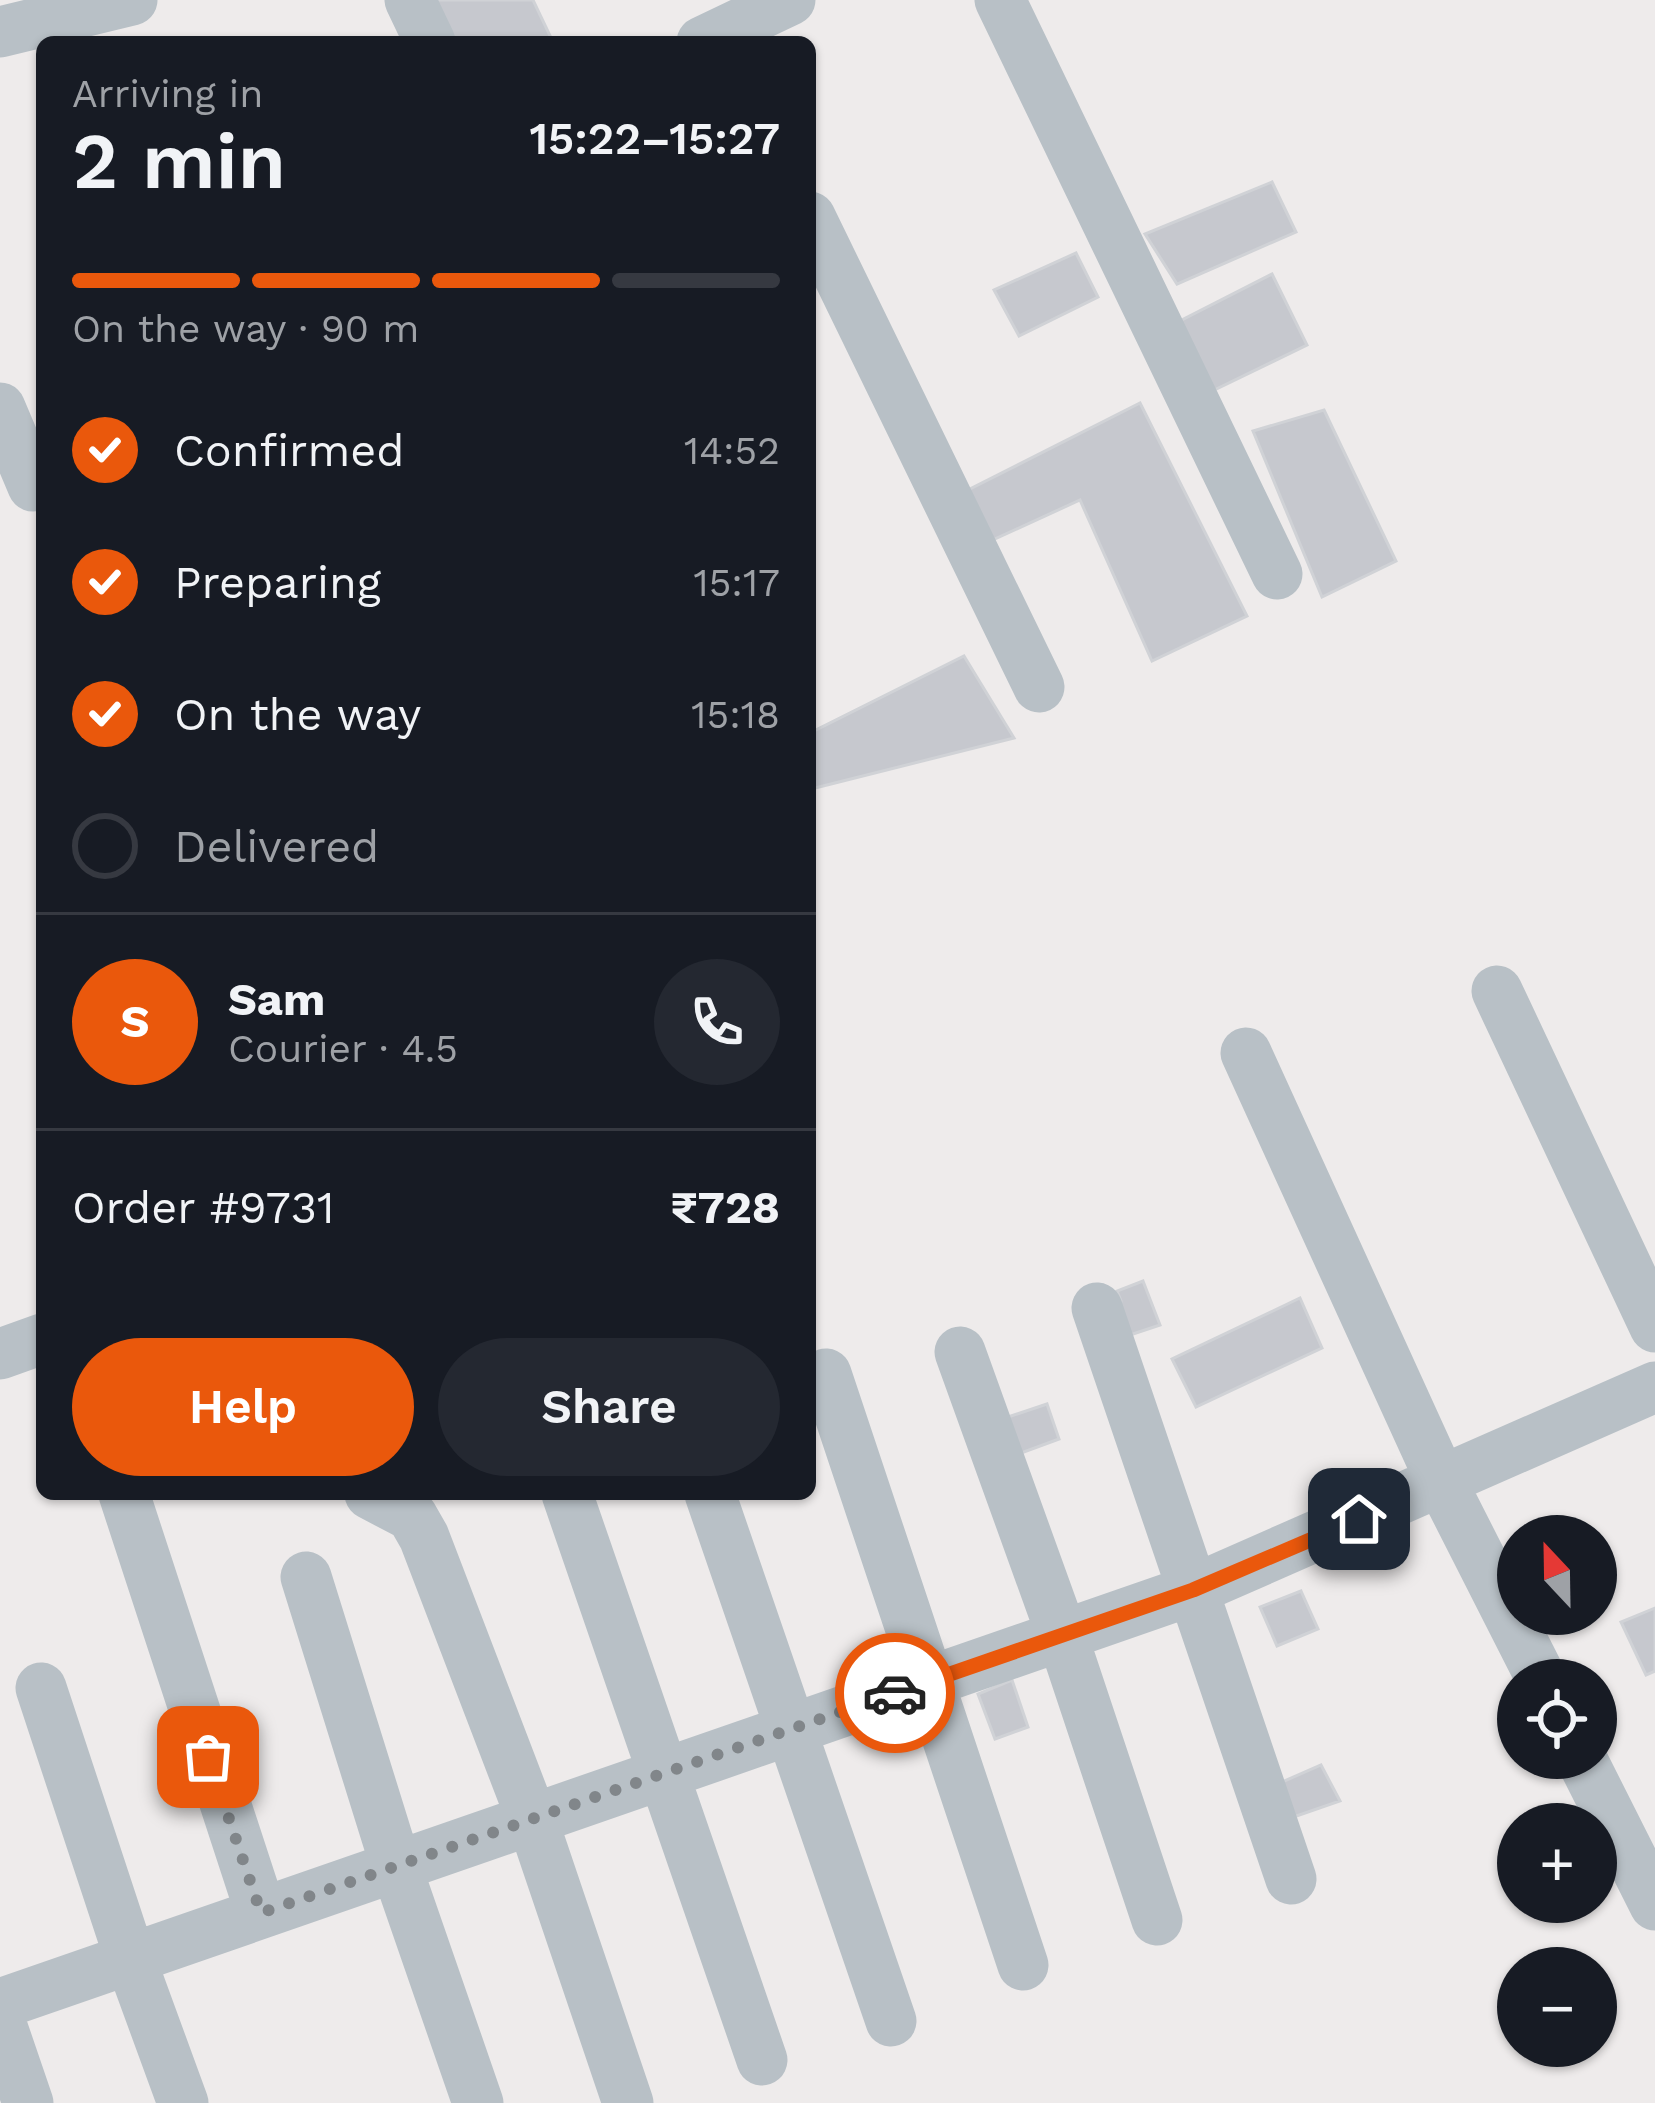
<!DOCTYPE html>
<html lang="en">
<head>
<meta charset="utf-8">
<style>
	:root { --surface:#171b24; --page:#242831; --text:#f1f3f6; --muted:#9ea1a6; --line:#363941; --accent:#ea580c }
	body { margin:0; font-family:"Work Sans",sans-serif; background:var(--page); color:var(--text); height:100vh; display:flex; flex-direction:column; font-size:45px; white-space:nowrap }
	* { box-sizing:border-box; margin:0 }
	p { font-size:39px; color:var(--muted) }
	.icon { flex:none; width:66px; height:66px; fill:none; stroke:currentColor; stroke-width:2; stroke-linecap:round; stroke-linejoin:round }
	.map { position:relative; flex:1; overflow:hidden }
	.details { position:absolute; left:36px; top:36px; width:780px; height:1464px; display:flex; flex-direction:column; background:var(--surface); border-radius:18px; box-shadow:0 3px 9px #0004 }
	.details>* { flex:none }
	.needle { width:78px; rotate:338deg }
	.tools { position:absolute; left:1497px; top:1515px; display:grid; gap:24px }
	.tools a { display:grid; place-items:center; width:120px; height:120px; border-radius:50%; background:var(--surface); box-shadow:0 3px 9px #0004; font-size:60px }
	.pin { position:absolute; display:grid; place-items:center; width:102px; height:102px; color:#fff; margin:-51px; border-radius:24px; box-shadow:0 6px 18px #0006 }
	.courier { position:absolute; display:grid; place-items:center; width:120px; height:120px; margin:-60px; border:9px solid #ea580c; border-radius:50%; background:#fff; color:#222; box-shadow:0 3px 15px #0007 }
	.headline em { font-style:normal; font-weight:600 }
	.headline div { display:flex; flex-direction:column-reverse }
	.headline { display:flex; align-items:center; justify-content:space-between; height:204px; padding:0 36px }
	h1 { font-size:78px; font-weight:600; line-height:90px }
	.bar { display:grid; grid-template-columns:repeat(4,1fr); gap:18px 12px; align-content:center; height:144px; padding:0 36px }
	.bar i { height:15px; border-radius:9px; background:var(--line) }
	.bar .on { background:var(--accent) }
	.bar p { grid-column:span 4 }
	.line { display:flex; align-items:center; gap:30px; padding:0 36px; border-top:3px solid var(--line) }
	.line div { flex:1 }
	.round { display:grid; place-items:center; flex:none; width:126px; height:126px; border-radius:63px; background:var(--page) }
	ol { padding:0 36px; list-style:none }
	li { display:flex; align-items:center; gap:36px; height:132px }
	li p { margin-inline-start:auto }
	li .icon { padding:12px; border-radius:50%; background:var(--accent); color:#fff; stroke-width:4 }
	li:last-child { color:var(--muted) }
	li i { width:66px; height:66px; border:6px solid var(--line); border-radius:50% }
	.primary-button { display:flex; gap:24px; margin-top:auto; padding:24px 36px }
	.primary-button a { flex:1; height:138px; border-radius:72px; background:var(--accent); color:#fff; font-size:48px; font-weight:600; line-height:138px; text-align:center }
	.primary-button a+a { background:var(--page); color:var(--text) }
	.map>svg:first-child { display:block }
</style>
</head>
<body>
<div class="map">
<svg width="1655" height="2103" viewBox="0 0 1655 2103">
	<rect width="100%" height="100%" fill="#eeebeb"/>
	<path fill="#c6c8ce" stroke="#d0d2d6" stroke-width="3" d="M430,0H533L553,42H450Z
		M1272,182L1296,232L1177,284L1145,234Z
		M1076,253L1098,297L1019,336L994,290Z
		M1272,274L1307,345L1204,395L1174,324Z
		M1140,403L1247,616L1152,661L1080,500L986,543L966,491Z
		M1324,410L1396,561L1322,597L1253,431Z
		M964,656L1014,738L811,789L810,733Z
		M1143,1281L1160,1325L1115,1340L1121,1301L1117,1291Z
		M1300,1298L1322,1348L1196,1407L1172,1359Z
		M1047,1404L1059,1439L1005,1459L993,1422Z
		M1301,1591L1318,1629L1277,1646L1260,1607Z
		M1655,1608V1671L1646,1675L1621,1622Z
		M1012,1680L1028,1727L995,1739L978,1694Z
		M1321,1765L1340,1801L1279,1822L1266,1789Z"/>
	<g fill="none" stroke-linecap="round" stroke-linejoin="round">
		<path stroke="#b8c0c6" stroke-width="51" d="M410,0L430,42
			M1000,0L1277,574
			M0,32L132,0
			M702,42L790,0
			M810,217L1039,687
			M0,408L33,486
			M1497,991L1655,1327
			M1246,1053L1442,1483L1542,1680
			M1097,1308L1291,1879
			M960,1352L1062,1635L1157,1920
			M0,1354L42,1339
			M826,1374L1023,1965
			M124,1494L261,1913
			M370,1494L412,1516L424,1537L532,1819L628,2103
			M567,1494L762,2060
			M710,1494L891,2021
			M306,1577L396,1866L478,2103
			M41,1688L130,1958L183,2103
			M1581,1758L1655,1905
			M0,2004L1193,1590L1655,1387
			M0,2021L28,2103"/>
	</g>
	<g fill="none" stroke-linecap="round" stroke-linejoin="round">
		<path stroke="#81868a" stroke-width="12" stroke-dasharray="0 21.6" d="M208,1757L261,1913L895,1693"/>
		<path stroke="#ea580c" stroke-width="15" d="M895,1693L1193,1590L1359,1519"/>
	</g>
</svg>
<div class="tools">
<a><svg class="needle" viewBox="-14 -14 28 28"><path d="M0-13l5 13h-10z" fill="#e53935"/><path d="M0 13l5-13h-10z" fill="#9ea1a6"/></svg></a>
<a><svg class="icon" aria-label="locate" viewBox="0 0 24 24"><circle cx="12" cy="12" r="6"/><path d="M12 2v4M12 18v4M2 12h4M18 12h4"/></svg></a>
<a>+</a>
<a>−</a>
</div>
<div class="pin" style="left:208px;top:1757px;background:#ea580c"><svg class="icon" aria-label="bag" viewBox="0 0 24 24"><path d="M5 8h14l-1 12H6zM9 8a3 3 0 0 1 6 0"/></svg></div>
<div class="pin" style="left:1359px;top:1519px;background:#1f2937"><svg class="icon" aria-label="home" viewBox="0 0 24 24"><path d="M3 11l9-7 9 7M6 9v11h12V9"/></svg></div>
<div class="courier" style="left:895px;top:1693px"><svg class="icon" aria-label="car" viewBox="0 0 24 24"><path d="M5 17H2v-5l4-1 3-4h7l3 4 3 1v5h-3M9 17h6M6 11h13"/><circle cx="7" cy="17" r="2"/><circle cx="17" cy="17" r="2"/></svg></div>
<section class="details">
<div class="headline"><div><h1>2 min</h1><p>Arriving in</p></div><em>15:22–15:27</em></div>
<div class="bar"><i class="on"></i><i class="on"></i><i class="on"></i><i></i><p>On the way · 90 m</p></div>
<ol>
<li><svg class="icon" aria-label="check" viewBox="0 0 24 24"><path d="M5 12l5 5 9-10"/></svg>Confirmed<p>14:52</p></li>
<li><svg class="icon" aria-label="check" viewBox="0 0 24 24"><path d="M5 12l5 5 9-10"/></svg>Preparing<p>15:17</p></li>
<li><svg class="icon" aria-label="check" viewBox="0 0 24 24"><path d="M5 12l5 5 9-10"/></svg>On the way<p>15:18</p></li>
<li><i></i>Delivered</li>
</ol>
<div class="line" style="height:216px"><b class="round" style="background:var(--accent);color:#fff">S</b><div><b>Sam</b><p>Courier · 4.5</p></div><a class="round"><svg class="icon" aria-label="phone" viewBox="0 0 24 24"><path d="M5 4h4l2 5-3 2q2 4 5 5l2-3 5 2v4C11 20 4 13 5 4z"/></svg></a></div>
<div class="line" style="height:156px"><div>Order #9731</div><b>₹728</b></div>
<div class="primary-button"><a>Help</a><a>Share</a></div>
</section>
</div>
</body>
</html>
